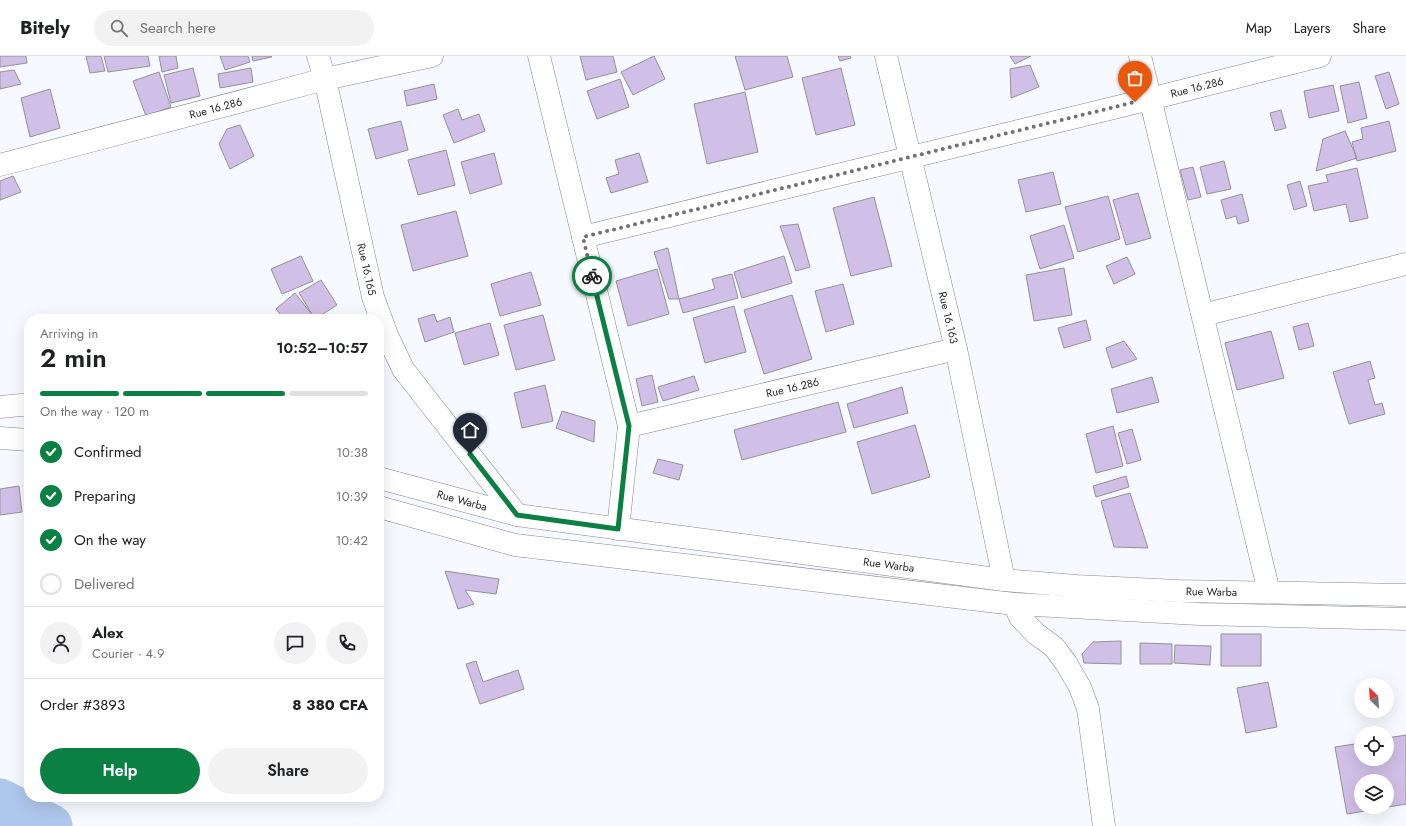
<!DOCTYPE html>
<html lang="en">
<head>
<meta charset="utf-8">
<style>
	:root { --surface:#fff; --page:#f2f2f2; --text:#202124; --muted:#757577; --line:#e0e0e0; --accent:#0b8043 }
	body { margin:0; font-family:Jost,sans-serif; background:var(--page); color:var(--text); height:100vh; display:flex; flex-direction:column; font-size:15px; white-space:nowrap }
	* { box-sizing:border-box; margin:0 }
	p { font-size:13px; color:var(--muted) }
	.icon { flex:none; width:22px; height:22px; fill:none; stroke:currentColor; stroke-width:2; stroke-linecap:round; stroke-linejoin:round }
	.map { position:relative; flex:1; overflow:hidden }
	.sheet { position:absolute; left:24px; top:258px; width:360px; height:488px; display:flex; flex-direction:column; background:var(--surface); border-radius:16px; box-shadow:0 4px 16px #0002 }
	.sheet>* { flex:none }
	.needle { width:26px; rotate:335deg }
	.controls { position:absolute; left:1354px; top:622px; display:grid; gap:8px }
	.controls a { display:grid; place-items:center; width:40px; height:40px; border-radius:50%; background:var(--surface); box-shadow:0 4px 16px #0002; font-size:20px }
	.pin { position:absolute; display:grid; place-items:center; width:34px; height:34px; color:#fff; margin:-41px -17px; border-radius:50% 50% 50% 0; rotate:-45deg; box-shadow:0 0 4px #0007 }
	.pin .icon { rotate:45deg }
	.courier { position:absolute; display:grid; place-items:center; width:40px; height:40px; margin:-20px; border:3px solid #0b8043; border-radius:50%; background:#fff; color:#222; box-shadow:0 1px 5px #0007 }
	.head em { font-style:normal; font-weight:600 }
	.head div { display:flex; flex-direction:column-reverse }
	.head { display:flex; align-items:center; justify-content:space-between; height:68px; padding:0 16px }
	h1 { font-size:26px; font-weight:600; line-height:30px }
	.bar { display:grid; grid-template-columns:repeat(4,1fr); gap:6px 4px; align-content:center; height:48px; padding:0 16px }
	.bar i { height:5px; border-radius:3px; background:var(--line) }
	.bar .active { background:var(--accent) }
	.bar p { grid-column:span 4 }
	.line { display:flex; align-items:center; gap:10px; padding:0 16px; border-top:1px solid var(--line) }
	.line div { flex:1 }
	.round { display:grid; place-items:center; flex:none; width:42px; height:42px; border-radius:21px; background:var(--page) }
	ol { padding:0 16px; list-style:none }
	li { display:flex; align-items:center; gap:12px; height:44px }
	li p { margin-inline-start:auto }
	li .icon { padding:4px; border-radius:50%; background:var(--accent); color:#fff; stroke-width:4 }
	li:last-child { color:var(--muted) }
	li i { width:22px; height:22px; border:2px solid var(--line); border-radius:50% }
	.primary-button { display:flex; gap:8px; margin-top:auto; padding:8px 16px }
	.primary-button a { flex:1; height:46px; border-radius:24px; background:var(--accent); color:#fff; font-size:16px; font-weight:600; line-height:46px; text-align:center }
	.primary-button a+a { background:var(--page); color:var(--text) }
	header { display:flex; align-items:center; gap:24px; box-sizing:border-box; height:56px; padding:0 20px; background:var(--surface); border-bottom:1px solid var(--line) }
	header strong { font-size:19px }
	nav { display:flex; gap:22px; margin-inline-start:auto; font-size:14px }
	.search { width:280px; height:36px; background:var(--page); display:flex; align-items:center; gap:10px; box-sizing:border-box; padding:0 14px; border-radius:22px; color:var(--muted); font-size:15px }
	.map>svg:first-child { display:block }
</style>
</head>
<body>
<header>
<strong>Bitely</strong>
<div class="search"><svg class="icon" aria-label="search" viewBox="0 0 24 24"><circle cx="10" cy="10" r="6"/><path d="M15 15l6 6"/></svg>Search here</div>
<nav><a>Map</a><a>Layers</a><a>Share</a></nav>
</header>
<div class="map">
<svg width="1406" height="770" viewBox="0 0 1406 770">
	<rect width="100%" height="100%" fill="#f6f9ff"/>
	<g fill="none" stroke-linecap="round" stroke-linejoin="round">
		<path stroke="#afc7ec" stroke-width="45" d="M0,745L50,770"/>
	</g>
	<path fill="#d0bfe7" stroke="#949198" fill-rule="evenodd" d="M0,0H26L27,7L0,11Z
		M86,0H101L105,15L90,17Z
		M104,0H148L150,10L108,16Z
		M159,0H176L178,12L162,16Z
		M220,0H248L250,6L225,14Z
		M252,0H271L272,1L253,5Z
		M580,0H613L617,16L586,24Z
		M654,0L665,23L633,39L621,16Z
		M735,0H787L793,21L745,34Z
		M838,0H850L851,2L840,5Z
		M1010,0H1031L1015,8Z
		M1030,9L1039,31L1011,42L1010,13Z
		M193,12L200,40L171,47L164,19Z
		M251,12L253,26L220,32L218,18Z
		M841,12L855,69L816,79L802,22Z
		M14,14L21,28L0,33V16Z
		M159,16L171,51L146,60L133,25Z
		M1389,16L1399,48L1386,53L1375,20Z
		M620,23L629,51L597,63L587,35Z
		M1359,26L1367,62L1348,67L1340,30Z
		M434,28L437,43L407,50L404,35Z
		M1333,29L1339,55L1309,62L1304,35Z
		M50,33L60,72L30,81L21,42Z
		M745,36L758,96L707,108L694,48Z
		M458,53L462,64L479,58L485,75L454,87L443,59Z
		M1281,54L1286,72L1275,75L1270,57Z
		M401,65L408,94L376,103L368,73Z
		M1389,65L1396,95L1357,105L1352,86L1363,83L1361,72Z
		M240,69L254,100L230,113L219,88L227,73Z
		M1345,75L1357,102L1316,115L1323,83Z
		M446,94L455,129L418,139L408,104Z
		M494,97L502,128L470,138L461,106Z
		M639,97L648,126L611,137L606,122L619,118L615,104Z
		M1224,105L1231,133L1207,138L1200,111Z
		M1193,111L1201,141L1188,144L1180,114Z
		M1357,112L1368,162L1350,166L1346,148L1314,155L1308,130L1328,126L1326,119Z
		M1053,116L1061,148L1026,156L1018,124Z
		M13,120L21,136L0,144V125Z
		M1300,125L1307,150L1294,154L1287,129Z
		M1138,137L1151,182L1126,189L1113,144Z
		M1242,138L1249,165L1238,168L1236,160L1226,163L1221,144Z
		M1108,140L1120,183L1078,196L1065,151Z
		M874,141L892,210L851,220L833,152Z
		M456,155L468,200L413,215L401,169Z
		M798,168L810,211L796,215L780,170Z
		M1064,169L1074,202L1040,213L1030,180Z
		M668,192L679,243H669L654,196Z
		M301,200L313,225L282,238L271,213Z
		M784,200L792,227L742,242L734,216Z
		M1127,201L1135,218L1114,228L1106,210Z
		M1064,212L1072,259L1034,265L1026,219Z
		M657,213L669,258L628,270L616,225Z
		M531,216L541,249L500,260L491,228Z
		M732,218L738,242L683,257L679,243L715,233L712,223Z
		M321,224L337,249L315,263L299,237Z
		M843,228L854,268L826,276L815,235Z
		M295,237L313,260L309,263H284L276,253Z
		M792,239L812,303L764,318L744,254Z
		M734,250L746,296L705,307L693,262Z
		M434,258L437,266L450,261L454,276L425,286L418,263Z
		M543,259L555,304L516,314L504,269Z
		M1086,264L1091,284L1064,292L1058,272Z
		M490,267L499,299L464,309L455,277Z
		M1308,267L1314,290L1299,294L1293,271Z
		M1271,275L1284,322L1237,334L1225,287Z
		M1124,285L1137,303L1112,312L1106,292Z
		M1370,305L1375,322L1368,324L1375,349L1382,347L1385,358L1349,368L1333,316Z
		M652,319L658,346L642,350L636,323Z
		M694,320L699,334L663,345L658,331Z
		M1152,321L1159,346L1117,357L1111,333Z
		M545,329L553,365L522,372L514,337Z
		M902,331L908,357L854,372L847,348Z
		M838,346L846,376L742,404L734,374Z
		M562,355L595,365L594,386L556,372Z
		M915,369L930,421L872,438L857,386Z
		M1113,370L1123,410L1096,417L1086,378Z
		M1132,373L1141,404L1127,408L1118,377Z
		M658,403L683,409L679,424L653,417Z
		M1126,420L1129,431L1096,441L1093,430Z
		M19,430L22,456L0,459V433Z
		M1130,437L1148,492L1114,491L1101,445Z
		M445,515L499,523L496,538L465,534L474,548L458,553Z
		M1221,578H1261V610H1221Z
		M1121,585V608L1084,607L1082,598L1093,586Z
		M1140,587L1172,588V608H1140Z
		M1175,589L1211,590L1210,609L1174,607Z
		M476,605L483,626L518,614L524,633L480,648L466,608Z
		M1268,626L1277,671L1246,677L1237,632Z
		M1406,679V748L1347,758L1335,691L1361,687V703H1387V682ZM1361,725H1387V751H1361Z"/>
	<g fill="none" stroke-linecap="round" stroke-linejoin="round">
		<g stroke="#868990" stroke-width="23">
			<g id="street">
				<path id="s1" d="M318,0L325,23L373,241L387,279L403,313L517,459"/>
				<path d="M539,0L629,370L618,473"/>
				<path id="s2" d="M886,0L956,293L1004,524"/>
				<path d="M1140,0L1269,536"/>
				<path id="s3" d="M0,109L325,23L432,0"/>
				<path id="s4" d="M583,181L1150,43L1320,0"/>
				<path d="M1203,259L1406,208"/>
				<path id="s5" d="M629,370L956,293"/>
				<path d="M1014,548L1020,561L1035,577L1054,591L1066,607L1080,631L1088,653L1104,770"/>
			</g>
		</g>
		<g stroke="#868990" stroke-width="23">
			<g id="secondary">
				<path d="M0,351L21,349H29"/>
				<path d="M0,382L29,384"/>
				<path id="s6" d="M379,422L517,459L1004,524L1076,530L1178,535L1406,539"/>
				<path d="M379,451L515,489L1014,548L1199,558L1406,563"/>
			</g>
		</g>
		<use href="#street" stroke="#fff" stroke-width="22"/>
		<use href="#secondary" stroke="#fff" stroke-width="22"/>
	</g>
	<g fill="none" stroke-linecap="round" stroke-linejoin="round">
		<path stroke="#6e7074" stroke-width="4" stroke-dasharray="0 7.2" d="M592,220L583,181L1135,46"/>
		<path stroke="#0b8043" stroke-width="5" d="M470,398L517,459L618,473L629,370L592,220"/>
	</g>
	<g text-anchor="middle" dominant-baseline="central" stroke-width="3" stroke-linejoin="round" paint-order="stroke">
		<g font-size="11" fill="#252629" stroke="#fff">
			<text stroke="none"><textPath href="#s4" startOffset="632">Rue 16.286</textPath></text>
			<text stroke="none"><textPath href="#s3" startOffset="223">Rue 16.286</textPath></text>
			<text stroke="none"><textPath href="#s1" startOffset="219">Rue 16.165</textPath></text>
			<text stroke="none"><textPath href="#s2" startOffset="269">Rue 16.163</textPath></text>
			<text stroke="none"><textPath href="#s5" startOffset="168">Rue 16.286</textPath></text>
			<text stroke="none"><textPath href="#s6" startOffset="86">Rue Warba</textPath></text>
			<text stroke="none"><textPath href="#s6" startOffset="518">Rue Warba</textPath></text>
			<text stroke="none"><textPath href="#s6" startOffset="842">Rue Warba</textPath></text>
		</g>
	</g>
</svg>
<div class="controls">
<a><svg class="needle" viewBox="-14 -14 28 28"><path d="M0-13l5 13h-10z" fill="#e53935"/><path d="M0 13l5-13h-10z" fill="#757577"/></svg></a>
<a><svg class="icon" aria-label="locate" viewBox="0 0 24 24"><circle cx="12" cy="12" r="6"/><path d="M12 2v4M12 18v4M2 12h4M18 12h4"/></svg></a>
<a><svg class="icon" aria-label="layers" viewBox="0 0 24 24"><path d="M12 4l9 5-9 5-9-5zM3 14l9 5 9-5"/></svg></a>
</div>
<div class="pin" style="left:1135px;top:46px;background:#ea580c"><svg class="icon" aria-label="bag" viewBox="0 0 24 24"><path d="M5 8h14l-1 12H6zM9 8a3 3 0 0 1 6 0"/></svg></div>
<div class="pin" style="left:470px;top:398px;background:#1f2937"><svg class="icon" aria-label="home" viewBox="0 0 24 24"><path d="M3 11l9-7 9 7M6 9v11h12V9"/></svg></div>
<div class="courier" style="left:592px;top:220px"><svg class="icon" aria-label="bike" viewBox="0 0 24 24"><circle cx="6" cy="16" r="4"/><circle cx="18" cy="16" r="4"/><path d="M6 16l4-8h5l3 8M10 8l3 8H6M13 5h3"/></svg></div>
<section class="sheet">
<div class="head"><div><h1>2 min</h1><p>Arriving in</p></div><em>10:52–10:57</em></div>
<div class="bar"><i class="active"></i><i class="active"></i><i class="active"></i><i></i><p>On the way · 120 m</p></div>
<ol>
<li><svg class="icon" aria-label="check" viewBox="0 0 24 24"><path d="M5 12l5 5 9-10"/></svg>Confirmed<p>10:38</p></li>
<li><svg class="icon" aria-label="check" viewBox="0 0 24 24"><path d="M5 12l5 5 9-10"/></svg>Preparing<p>10:39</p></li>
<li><svg class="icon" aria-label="check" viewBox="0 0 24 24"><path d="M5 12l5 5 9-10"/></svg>On the way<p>10:42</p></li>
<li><i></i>Delivered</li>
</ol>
<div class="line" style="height:72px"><a class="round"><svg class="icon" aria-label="person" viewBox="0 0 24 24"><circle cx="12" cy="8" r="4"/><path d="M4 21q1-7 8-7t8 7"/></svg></a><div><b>Alex</b><p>Courier · 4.9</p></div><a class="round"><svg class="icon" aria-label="chat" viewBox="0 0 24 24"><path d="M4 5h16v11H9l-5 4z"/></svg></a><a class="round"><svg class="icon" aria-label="phone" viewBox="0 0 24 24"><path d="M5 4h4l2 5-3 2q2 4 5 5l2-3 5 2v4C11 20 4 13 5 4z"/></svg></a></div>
<div class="line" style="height:52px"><div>Order #3893</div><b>8 380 CFA</b></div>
<div class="primary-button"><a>Help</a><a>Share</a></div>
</section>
</div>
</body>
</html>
